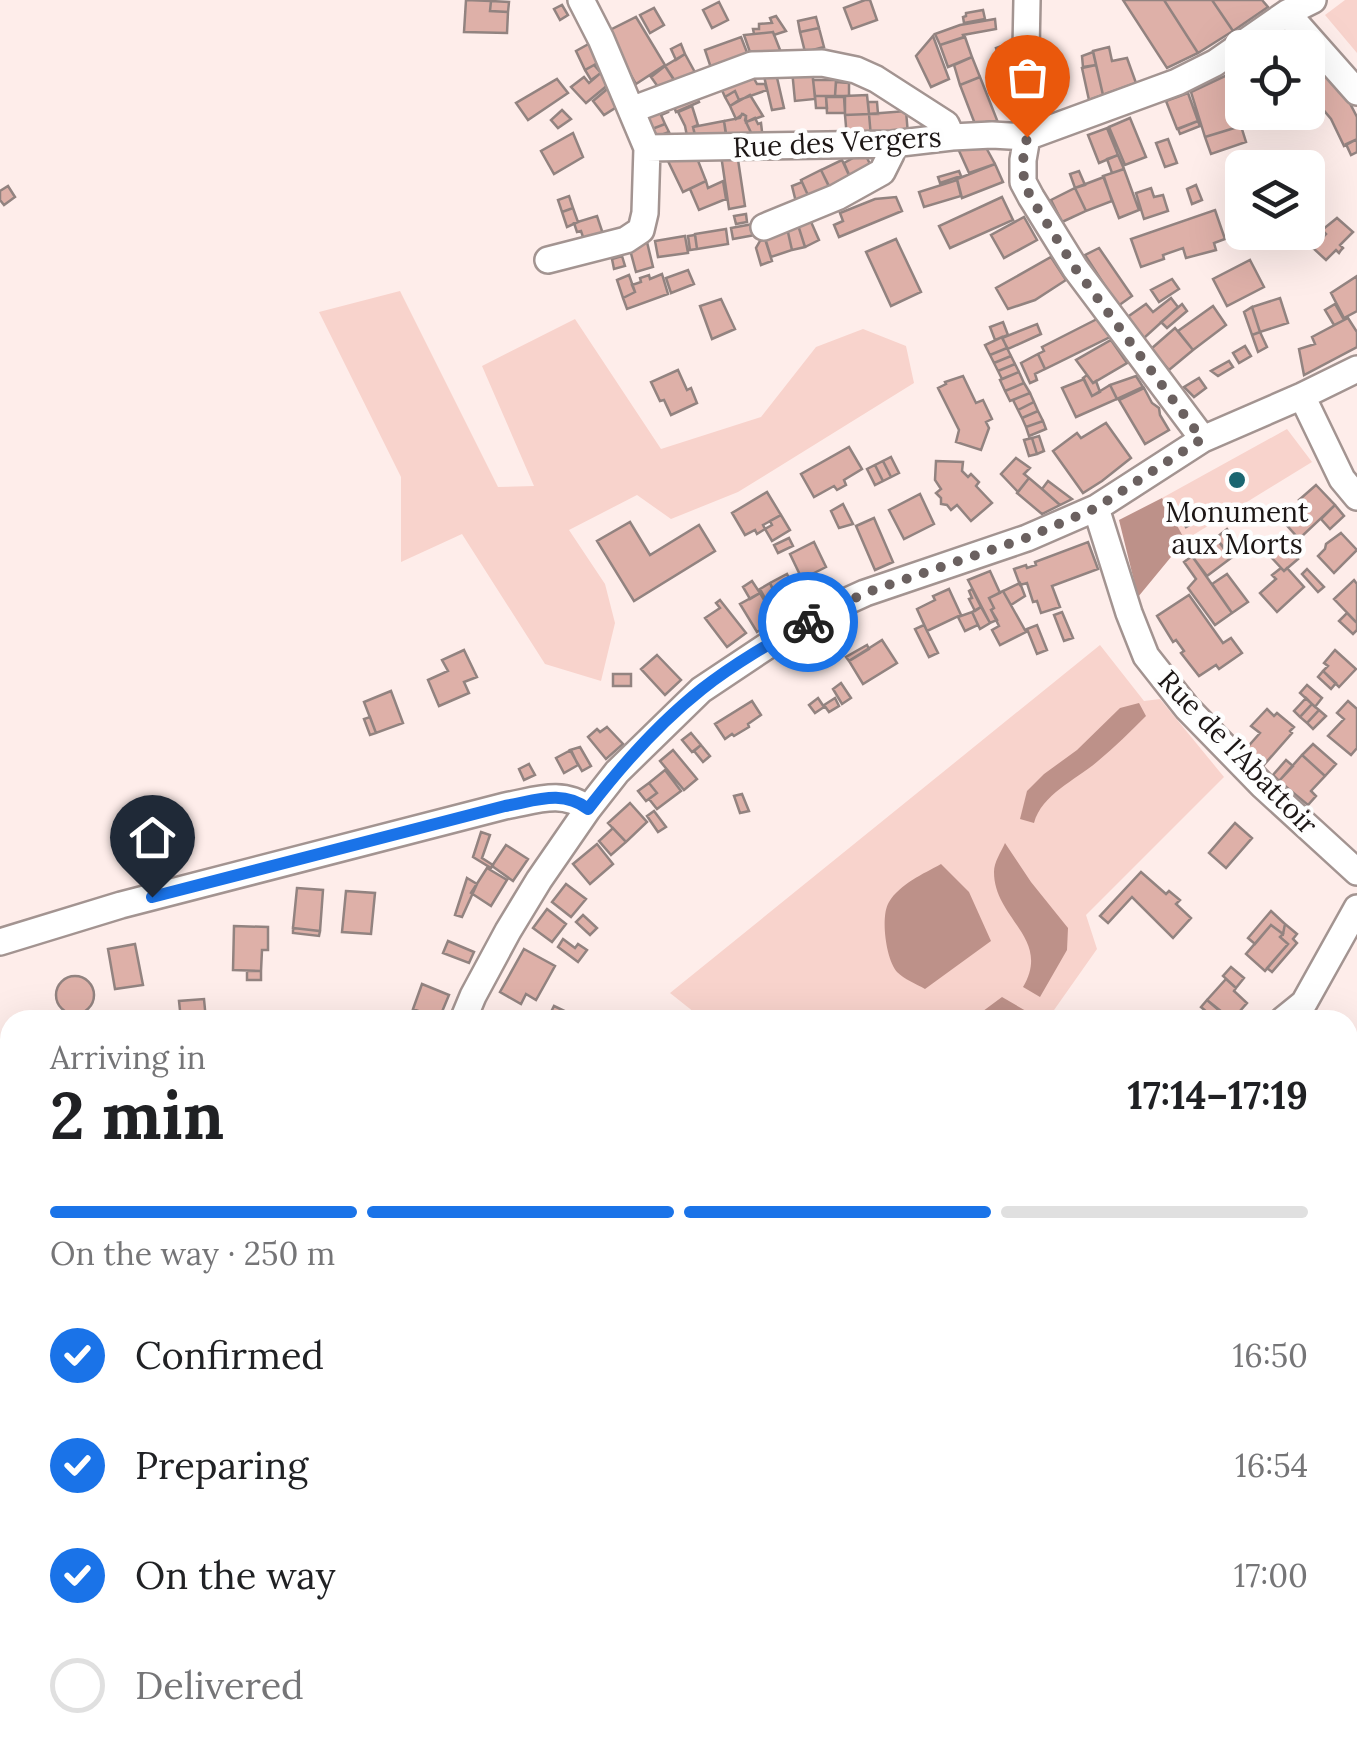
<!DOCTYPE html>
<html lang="en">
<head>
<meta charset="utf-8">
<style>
	:root { --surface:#fff; --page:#f2f2f2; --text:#202124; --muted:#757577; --line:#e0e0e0; --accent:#1a73e8 }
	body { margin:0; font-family:Lora,serif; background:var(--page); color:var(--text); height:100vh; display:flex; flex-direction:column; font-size:38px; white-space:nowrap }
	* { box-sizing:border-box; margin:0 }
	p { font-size:32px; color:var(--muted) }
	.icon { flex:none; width:55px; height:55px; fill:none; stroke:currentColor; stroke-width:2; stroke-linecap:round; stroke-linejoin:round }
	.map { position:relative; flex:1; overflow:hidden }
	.sheet { position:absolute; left:0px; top:1010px; width:1358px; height:752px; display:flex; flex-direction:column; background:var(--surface); border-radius:30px 30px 0 0; box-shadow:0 10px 40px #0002 }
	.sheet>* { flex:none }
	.tools { position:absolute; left:1225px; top:30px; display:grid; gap:20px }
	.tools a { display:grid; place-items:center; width:100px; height:100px; border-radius:15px; background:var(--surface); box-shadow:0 10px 40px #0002; font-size:50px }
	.pin { position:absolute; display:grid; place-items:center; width:85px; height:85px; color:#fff; margin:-102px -42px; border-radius:50% 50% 50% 0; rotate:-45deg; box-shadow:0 0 10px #0007 }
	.pin .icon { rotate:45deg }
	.courier { position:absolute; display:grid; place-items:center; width:100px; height:100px; margin:-50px; border:8px solid #1a73e8; border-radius:50%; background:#fff; color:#222; box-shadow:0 2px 12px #0007 }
	.summary em { font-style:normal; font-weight:800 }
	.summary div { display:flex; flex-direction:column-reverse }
	.summary { display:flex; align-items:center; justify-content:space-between; height:170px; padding:0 50px }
	h1 { font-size:65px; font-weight:800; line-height:75px }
	.bar { display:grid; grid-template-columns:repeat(4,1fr); gap:15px 10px; align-content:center; height:120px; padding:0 50px }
	.bar i { height:12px; border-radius:8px; background:var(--line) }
	.bar .current { background:var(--accent) }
	.bar p { grid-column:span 4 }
	ol { padding:0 50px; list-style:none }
	li { display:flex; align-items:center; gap:30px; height:110px }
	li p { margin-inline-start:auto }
	li .icon { padding:10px; border-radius:50%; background:var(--accent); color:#fff; stroke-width:4 }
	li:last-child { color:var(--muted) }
	li i { width:55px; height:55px; border:5px solid var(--line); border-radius:50% }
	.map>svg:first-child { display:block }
</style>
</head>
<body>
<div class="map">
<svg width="1357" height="1761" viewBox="0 0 1357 1761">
	<rect width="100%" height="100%" fill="#feedea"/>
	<path fill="#f8d3cc" d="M1345,0H1357V53L1325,15Z
		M400,291L498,487L534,486L482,366L575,319L661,449L761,417L816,347L863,329L906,346L914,383L738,492L671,519L637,495L569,530L605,584L615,623L601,681L545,664L462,534L401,562V477L319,312Z
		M1287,429L1312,462L1185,540L1162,498Z
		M1100,645L1144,701L1160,699L1224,777L1086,915L1097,949L1047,1020H704L670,993Z
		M353,1753V1752L584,1753L574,1761H342Z"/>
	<path fill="#bd9189" d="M1162,498L1185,540L1138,597L1119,520Z
		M1139,703L1146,716C1130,732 1115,747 1098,761C1076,780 1042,794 1034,823L1020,819L1027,791L1044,774L1077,750L1120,708Z
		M1005,843L1031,882L1068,928L1067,950L1040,997L1023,987C1052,938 994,919 994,872C994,862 1001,852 1005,843Z
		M941,864L969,892L991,941L925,989C916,984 904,979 897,972C886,960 880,916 889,902C900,884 923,874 941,864Z
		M1002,997L1026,1011L1024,1020H971Z"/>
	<path fill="#deb0a8" stroke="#928380" stroke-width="2.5" d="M466,0L491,1L490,11L508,12L507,33L464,32Z
		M865,0H870L877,20L852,29L844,8Z
		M1123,0H1164L1198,53L1167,68Z
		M1164,0H1212L1233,31L1198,53Z
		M1212,0H1262L1268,7L1233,31Z
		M491,1L509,2L508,12L490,11Z
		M719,2L728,20L712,28L703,10Z
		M562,5L568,15L560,20L554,9Z
		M654,8L664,25L650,33L640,15Z
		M983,10L985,19L964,23L963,17L966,16V13Z
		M776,16L786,31L774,35L773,32L754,34L753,29H759V24L772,23L770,18Z
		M636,17L665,65L636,84L606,32Z
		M816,17L819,28L800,32L798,21Z
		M995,19L996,29L963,35L964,37L940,45L935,34L960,25Z
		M819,28L824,47L805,52L800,32Z
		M773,32L782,55L752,58L744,35Z
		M1287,34L1299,48H1268V46Z
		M933,36L949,79L931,87L916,56Z
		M741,37L748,55L711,68L705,50Z
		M965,37L972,57L948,67L940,45Z
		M594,41L603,60L585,70L576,51Z
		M1010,43L1014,54L1000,60L996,48Z
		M681,44L685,54L676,60L671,49Z
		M1109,47L1112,61L1127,58L1136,83L1103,95L1093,51Z
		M1093,52L1096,65L1083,67L1082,56Z
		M685,54L697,76L679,87L665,66Z
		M972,57L980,77L960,85L954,65Z
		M594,65L601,73L591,80L585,70Z
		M1096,65L1103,95L1089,100L1082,68Z
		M665,66L674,80L664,87L663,94L651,77Z
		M812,68L815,99L795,101L792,70Z
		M1242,68V100L1233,105L1241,126L1205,137L1191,92Z
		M775,69L784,108L772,110L763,72Z
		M604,70L609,84L586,103L571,87L584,77L589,83Z
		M751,73L757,84H765L767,90L739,100L735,91L725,97L721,88Z
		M1322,73H1326L1344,92L1357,117V139L1344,146L1331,119L1316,101L1319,100L1309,82Z
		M980,77L997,120L975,124L960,85Z
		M557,79L568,93L528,120L516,103Z
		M813,80H836L835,96H815Z
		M836,82L849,83V96H835Z
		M612,85L623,103L604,115L593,101Z
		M735,91L739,100L730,106L725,97Z
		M695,93L699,102L676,112L671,99Z
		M1188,93L1198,121L1177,129L1166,101Z
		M750,95L763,116L746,122V116L743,114L736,119L730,106Z
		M867,95L869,114L845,115V96Z
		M815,96H826L827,108H816Z
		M826,97H844L845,113H827Z
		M664,102L668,112L661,115L665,124L647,131L639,112Z
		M868,102H877L878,114H869Z
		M692,106L698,125L693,127L695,135L687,136L685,126L678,112Z
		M562,110L571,119L558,128L551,120Z
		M906,111L908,134L871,137L869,114Z
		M742,114L746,116L745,120L755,141L727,143L724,121L740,118Z
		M869,114L871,137L847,138L845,115Z
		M755,118L758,124L761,123L763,140L755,141L746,122Z
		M1130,118L1146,157L1125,165L1109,127Z
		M724,121L727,139L697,144L693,127Z
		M1198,121L1200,126L1180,134L1178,129Z
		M665,124L669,132L656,137L652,129Z
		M1241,126L1246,142L1211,154L1205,137Z
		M1107,128L1118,155L1099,163L1088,135Z
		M573,133L583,157L554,174L541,151Z
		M1168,139L1177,163L1165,167L1156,143Z
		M1357,139V152L1351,155L1346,144Z
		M983,142L995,164L969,173L956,144Z
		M864,152L873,170L853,184L844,163Z
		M695,153L706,181L683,192L668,161Z
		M737,153L745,206L729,209L721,155Z
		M1118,155L1124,169L1112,173L1107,159Z
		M1269,156L1271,163L1278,161L1281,168H1242V208L1229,177L1237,174L1235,169Z
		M842,160L853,184L833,194L821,170Z
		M995,164L1003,182L962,198L957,179Z
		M1124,169L1139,210L1119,218L1103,176Z
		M821,170L832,193L812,204L801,180Z
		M959,171L961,176L940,183L938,177Z
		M1079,171L1085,185L1075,188L1070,174Z
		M1104,177L1112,201L1086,211L1075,188Z
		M957,180L961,196L924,207L919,192Z
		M706,181L708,188L723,181L726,199L699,210L690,189Z
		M802,182L812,204L798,210L792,186Z
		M1196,185L1202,200L1192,204L1187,189Z
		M8,186L15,197L4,205L0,200V191Z
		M1075,188L1086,211L1062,222L1051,200Z
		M1151,188L1154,197L1163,195L1168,211L1144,219L1136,193Z
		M569,196L573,208L562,212L558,200Z
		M896,197L902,211L839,237L834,225L843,221L840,213L875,199Z
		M1002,197L1013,220L950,248L939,226Z
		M573,208L578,222L567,227L562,212Z
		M1215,210L1225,239L1214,243L1216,250L1186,258L1183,248L1163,255L1164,259L1141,267L1131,239Z
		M746,214L747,222L736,224L734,216Z
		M808,215L819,240L805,247L798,225Z
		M597,216L605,240L586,246L581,231L577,232L574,223Z
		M1024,217L1037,240L1004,258L991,235Z
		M1337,218L1353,232L1340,245L1343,248L1341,250L1339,253L1336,250L1326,260L1313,248L1326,234L1322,230Z
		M753,224L755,235L733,239L731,228Z
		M798,225L805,247L792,250L787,228Z
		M787,228L792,250L771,257L764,235Z
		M726,229L728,244L697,249L695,234Z
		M1253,232H1280L1256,240Z
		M695,235L697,249L690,250L688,236Z
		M685,236L688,253L658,257L655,241Z
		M765,239L772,261L761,265L756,248L760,241Z
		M896,239L921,292L891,306L866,252Z
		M647,242L653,267L636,272L629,246Z
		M1099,248L1132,296L1118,306L1085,255Z
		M622,256L625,266L614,269L612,259Z
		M1051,257L1066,280L1035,300L1008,309L996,288Z
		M1250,260L1264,287L1227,306L1213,279Z
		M688,270L694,284L671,293L666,278Z
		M662,274L668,294L627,309L623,298L635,292L632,285L641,282L640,278L649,275L650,279Z
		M629,275L635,292L623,298L617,280Z
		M1357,276V311L1344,318L1331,293Z
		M1172,279L1179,289L1159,302L1151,290Z
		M1171,298L1178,307L1143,339L1126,318L1146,304L1153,312Z
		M1280,298L1288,323L1260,332L1252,307Z
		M721,299L735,329L712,339L700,306Z
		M1182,304L1187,311L1167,328L1161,322Z
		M1335,304L1344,320L1334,325L1325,310Z
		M1213,306L1226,325L1193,350L1178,331Z
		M1252,307L1260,332L1252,335L1244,312Z
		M1348,318L1357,332V347L1304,375L1299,349L1315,344L1312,337Z
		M1097,319L1110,337L1045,369L1038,354L1044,351L1042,347Z
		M1003,322L1008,335L995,340L990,327Z
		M1037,324L1041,334L1008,349L1002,338Z
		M1175,328L1193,350L1169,370L1151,349Z
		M1260,332L1267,347L1258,352L1252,335Z
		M1002,337L1007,348L990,355L985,345Z
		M1111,340L1127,363L1093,383L1076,360Z
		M1245,346L1251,356L1239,363L1233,353Z
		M1007,348L1011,356L994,363L990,355Z
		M1038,354L1045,369L1035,374L1037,380L1030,383L1021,363Z
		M1011,356L1015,364L998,371L994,363Z
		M1229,361L1233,367L1218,376L1211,371Z
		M1015,364L1019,372L1002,379L998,371Z
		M678,370L687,390L691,388L697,403L671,415L664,400L660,401L651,382Z
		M1019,372L1024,383L1005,391L1000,380Z
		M1087,375L1093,383L1096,381L1100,392L1092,396L1083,378Z
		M963,376L976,403L983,400L992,419L986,422L989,428L981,450L956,442L959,430L938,388L946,384L945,382Z
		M1136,376L1143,387L1117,399L1110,385Z
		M1199,378L1206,388L1194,397L1184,387Z
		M1084,379L1092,396L1110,385L1117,399L1076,417L1062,388Z
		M1024,383L1030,393L1010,401L1005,391Z
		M1144,388L1152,403L1159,408L1160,415L1169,430L1145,444L1119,400Z
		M1030,393L1034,402L1018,410L1013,400Z
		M1034,402L1038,411L1022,418L1018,410Z
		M1038,411L1043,421L1026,427L1022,418Z
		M1043,421L1046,429L1029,436L1026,427Z
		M1106,423L1131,458L1102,481L1083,493L1053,451L1077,433L1081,438Z
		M1039,436L1044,451L1037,454L1032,438Z
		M1032,438L1037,454L1029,456L1024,440Z
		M849,447L862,469L844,480L846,485L837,490L834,486L814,497L801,474Z
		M891,457L899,473L891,477L883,461Z
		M1016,458L1030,468L1024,474L1029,478L1018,492L1001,474Z
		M883,461L891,477L883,481L875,465Z
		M936,461L963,462L962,471L968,477L971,474L979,482L976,486L992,503L971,521L957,505L951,510L947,505L941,504V498L936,493L941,489L935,480Z
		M875,465L883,481L875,485L867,469Z
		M1029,478L1042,489L1060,505L1042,514L1017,493Z
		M1048,481L1072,499L1060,505L1042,489Z
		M1316,485L1335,505L1299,539L1283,521L1302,504L1299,500Z
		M767,492L781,515L763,525L765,529L757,534L755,530L745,535L732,513Z
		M920,494L934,524L904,539L889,510Z
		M843,504L853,524L839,528L831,511Z
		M1335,505L1344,516L1330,529L1321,519Z
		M1192,512L1197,521L1186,527L1181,518Z
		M781,515L790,530L772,541L765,529L772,525L770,521Z
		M874,518L893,562L875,570L856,526Z
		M630,522L650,555L699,525L715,551L634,601L597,541Z
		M1227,529L1236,541L1225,549L1216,538Z
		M1341,533L1357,550L1334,573L1318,556L1325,549L1326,544Z
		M789,538L793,546L778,553L774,545Z
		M1216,538L1231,558L1207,576L1192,556Z
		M814,542L826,567L802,579L790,554Z
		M1088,542L1098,569L1052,586L1060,607L1041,613L1037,601L1033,602L1027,583L1020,585L1014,569L1026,565L1027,568L1036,565L1035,562Z
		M1285,544L1298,559L1284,571L1271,557Z
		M1192,556L1232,613L1215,625L1188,588L1196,579L1184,562Z
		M1281,568L1284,571L1287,568L1304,587L1277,612L1260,593L1276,579L1272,575Z
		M1307,569L1324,587L1318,592L1302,574Z
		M990,571L1000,593L989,598L994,608L991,610L997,620L990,623L968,580Z
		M787,574L792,583L775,593L770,583Z
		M1227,574L1248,602L1232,613L1212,584Z
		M1354,580L1357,584V623L1334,599Z
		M752,581L760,593L750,599L743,587Z
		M770,583L775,595L766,600L760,589Z
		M792,583L803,604L785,614L774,593Z
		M1020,583L1025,596L1011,605L1003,591Z
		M949,589L961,615L927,631L917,609L935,600L933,596Z
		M972,589L981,607L975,611L969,599L972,598L969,591Z
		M1003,591L1026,632L1000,645L992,630L999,626L991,610L994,608L989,598Z
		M760,593L776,620L757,632L740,604Z
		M1189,595L1223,643L1231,638L1242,653L1219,669L1216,665L1199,676L1181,653L1184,651L1176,640L1173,642L1157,616Z
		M720,600L746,633L727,647L705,618L720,608L716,603Z
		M981,607L990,623L980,629L972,612Z
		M972,612L978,625L965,631L958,617Z
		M1062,612L1073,638L1064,641L1054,615Z
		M1347,613L1357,623V630L1353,634L1339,621Z
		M924,625L938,653L929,657L915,629Z
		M1037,625L1047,650L1037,654L1027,629Z
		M882,640L897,663L863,684L849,661Z
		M867,645L869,649L849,661L846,657Z
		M464,650L477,677L464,682L469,693L439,706L428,680L448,671L442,660Z
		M1335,650L1356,669L1339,687L1323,671L1328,666L1324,663Z
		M657,655L681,680L665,695L641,669Z
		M1323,671L1336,683L1331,689L1318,677Z
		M613,674H631V686H613Z
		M841,683L851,698L842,704L833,689Z
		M1307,685L1322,698L1315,707L1300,693Z
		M391,691L403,723L376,733L364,702Z
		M818,698L824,707L815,713L809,705Z
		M835,698L839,706L829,712L824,705Z
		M1306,698L1312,704L1300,717L1294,711Z
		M752,701L761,715L748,724L749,727L734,736L732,734L725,739L715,724Z
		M1348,701L1357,709V748L1351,755L1328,736L1344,719L1337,713Z
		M1312,704L1319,710L1307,723L1300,717Z
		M1267,709L1274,716L1277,713L1294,727L1290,731L1292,733L1263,766L1245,750L1260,733L1251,726Z
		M1319,710L1326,716L1313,729L1307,723Z
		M370,717L376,733L370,735L364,719Z
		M607,727L623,744L606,759L588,737L597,729L600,732Z
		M691,733L701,745L692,752L682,740Z
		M1313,744L1336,764L1325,776L1302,755Z
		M701,745L710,756L703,762L694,751Z
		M580,747L591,766L582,771L570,750Z
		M571,750L578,765L564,773L556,758Z
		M673,750L697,779L684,790L660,761Z
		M1302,755L1325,776L1311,791L1316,796L1308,805L1279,781Z
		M1286,760L1293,766L1279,781L1273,775Z
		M529,764L535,775L524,780L519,769Z
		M665,770L681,791L657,809L649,799L657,793L649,783Z
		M649,783L657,793L646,801L638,791Z
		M742,794L749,811L740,813L734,796Z
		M630,803L647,822L626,842L608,823Z
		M654,811L666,827L658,832L647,816Z
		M1235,823L1252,838L1226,868L1209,853Z
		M613,828L626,842L611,855L599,841Z
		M481,832L490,835L482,858L493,865L491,868L473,857Z
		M597,844L613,864L590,884L573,864Z
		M506,845L528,859L513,881L492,866Z
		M487,868L507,880L491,906L471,893Z
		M1141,872L1166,894L1169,891L1180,900L1176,904L1191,918L1173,938L1132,897L1108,923L1100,916Z
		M467,878L477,884L462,917L455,915Z
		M566,884L586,899L571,917L552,902Z
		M297,888L323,890L320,931L293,928Z
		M346,891L375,893L371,934L342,932Z
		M547,909L566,924L552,942L533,928Z
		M1271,911L1285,924L1283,934L1271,925L1255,944L1248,938Z
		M583,915L597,928L590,935L576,922Z
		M1285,924L1297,934L1293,939L1297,943L1272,972L1267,968L1288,944L1280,937L1283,934Z
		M1271,925L1283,934L1280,937L1288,944L1265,971L1246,954Z
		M234,926L268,927V950H262L261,971L233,970Z
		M293,928L320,931L319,936L293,933Z
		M563,939L575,948L578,944L587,950L578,962L558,947Z
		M448,941L474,952L469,963L443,953Z
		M135,944L143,985L115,989L108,949Z
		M524,949L555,966L536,1000L526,994L521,1004L500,992Z
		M1231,967L1244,978L1236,988L1223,976Z
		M247,971H261V980H247Z
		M56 995a19 19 0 1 1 38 0a19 19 0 1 1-38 0Z
		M1226,979L1236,988L1234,991L1247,1003L1232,1020L1207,1000Z
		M422,984L449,995L439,1019L413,1009Z
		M204,999L206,1020H181L179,1001Z
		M1207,1000L1222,1013L1216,1020L1201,1007Z
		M554,1006L569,1013L566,1020L550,1014Z
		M1348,1393L1357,1403V1414L1348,1423Z
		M1348,1572L1357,1580V1619L1348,1629Z
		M0,1600L10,1615L0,1622Z
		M10,1662V1686L0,1673V1670Z
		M191,1752H222L223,1754L216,1761H194L188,1755Z
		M632,1752H664L656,1761H631L627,1757Z"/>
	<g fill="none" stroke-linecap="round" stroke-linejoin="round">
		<g stroke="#a39491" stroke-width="30">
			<path id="street" d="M1027,0L1025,101L1027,137L1023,160V182L1031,197L1075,268L1203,439
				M1287,13L1357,92
				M631,110L752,65L822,63L856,70L876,79L946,124L952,137
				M647,148L892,144L952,137L992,135L1027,137L1177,82L1215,63L1287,13L1313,0
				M764,227L837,197L882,172L891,154L892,144
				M548,260L626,240L641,230L645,213L647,148L601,39L581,0
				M1302,396L1342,479L1357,497
				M1096,508L1129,613L1146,656L1187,708L1263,786L1357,872
				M0,942L121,905L505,806C535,801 562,789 588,809
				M463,1020L473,996L508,931L539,880L588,809L617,772L701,690L773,642L832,608L865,593L1027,538L1096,508L1203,439L1302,396L1357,369
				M1283,1020L1304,1003L1357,908
				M1348,1051L1357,1061
				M0,1742L9,1754L22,1761
				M111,1761L122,1752"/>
		</g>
		<use href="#street" stroke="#fff" stroke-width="25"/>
	</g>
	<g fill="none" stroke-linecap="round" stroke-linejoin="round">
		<path stroke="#6b6160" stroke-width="10" stroke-dasharray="0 18" d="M808,622L865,593L1026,538L1096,508L1202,439L1075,268L1031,198L1024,182L1023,160L1027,137"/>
		<path stroke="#1a73e8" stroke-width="12" d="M152,897L505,806C535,801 562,789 588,809C621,766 659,723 702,689C735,663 772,642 808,622"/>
	</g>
	<circle fill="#1b6671" stroke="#fefefe" stroke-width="4" cx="1237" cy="480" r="10"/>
	<g text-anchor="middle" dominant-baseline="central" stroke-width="9" stroke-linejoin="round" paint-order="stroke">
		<g font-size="28" fill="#1c1615" stroke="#fefefe">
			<text transform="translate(837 142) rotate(-3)">Rue des Vergers</text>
			<text transform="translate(1238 752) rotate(46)">Rue de l'Abattoir</text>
		</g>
		<g font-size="28" fill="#1c1615" stroke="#fefefe">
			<text x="1237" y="512">Monument<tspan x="1237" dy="32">aux Morts</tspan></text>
		</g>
	</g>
</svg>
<div class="tools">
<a><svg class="icon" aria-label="locate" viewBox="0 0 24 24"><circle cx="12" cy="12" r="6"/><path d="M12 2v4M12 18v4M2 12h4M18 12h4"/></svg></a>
<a><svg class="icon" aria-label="layers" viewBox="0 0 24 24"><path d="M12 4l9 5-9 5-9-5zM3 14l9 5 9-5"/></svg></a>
</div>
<div class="pin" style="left:1027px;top:137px;background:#ea580c"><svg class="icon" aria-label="bag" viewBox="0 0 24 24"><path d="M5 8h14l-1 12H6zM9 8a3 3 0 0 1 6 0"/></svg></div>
<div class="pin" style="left:152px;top:897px;background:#1f2937"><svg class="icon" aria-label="home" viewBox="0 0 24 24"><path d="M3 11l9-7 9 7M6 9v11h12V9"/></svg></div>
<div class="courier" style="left:808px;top:622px"><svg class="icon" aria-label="bike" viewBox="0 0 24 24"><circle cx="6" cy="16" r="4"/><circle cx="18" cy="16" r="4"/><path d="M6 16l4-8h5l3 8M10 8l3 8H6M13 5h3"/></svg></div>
<section class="sheet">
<div class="summary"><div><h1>2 min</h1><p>Arriving in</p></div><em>17:14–17:19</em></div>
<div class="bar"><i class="current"></i><i class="current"></i><i class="current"></i><i></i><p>On the way · 250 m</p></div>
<ol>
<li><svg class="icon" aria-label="check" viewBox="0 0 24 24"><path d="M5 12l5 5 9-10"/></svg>Confirmed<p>16:50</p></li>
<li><svg class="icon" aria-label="check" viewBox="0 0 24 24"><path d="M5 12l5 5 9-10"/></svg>Preparing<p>16:54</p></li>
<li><svg class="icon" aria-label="check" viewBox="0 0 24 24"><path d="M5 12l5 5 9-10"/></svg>On the way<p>17:00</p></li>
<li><i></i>Delivered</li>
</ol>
</section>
</div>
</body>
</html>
